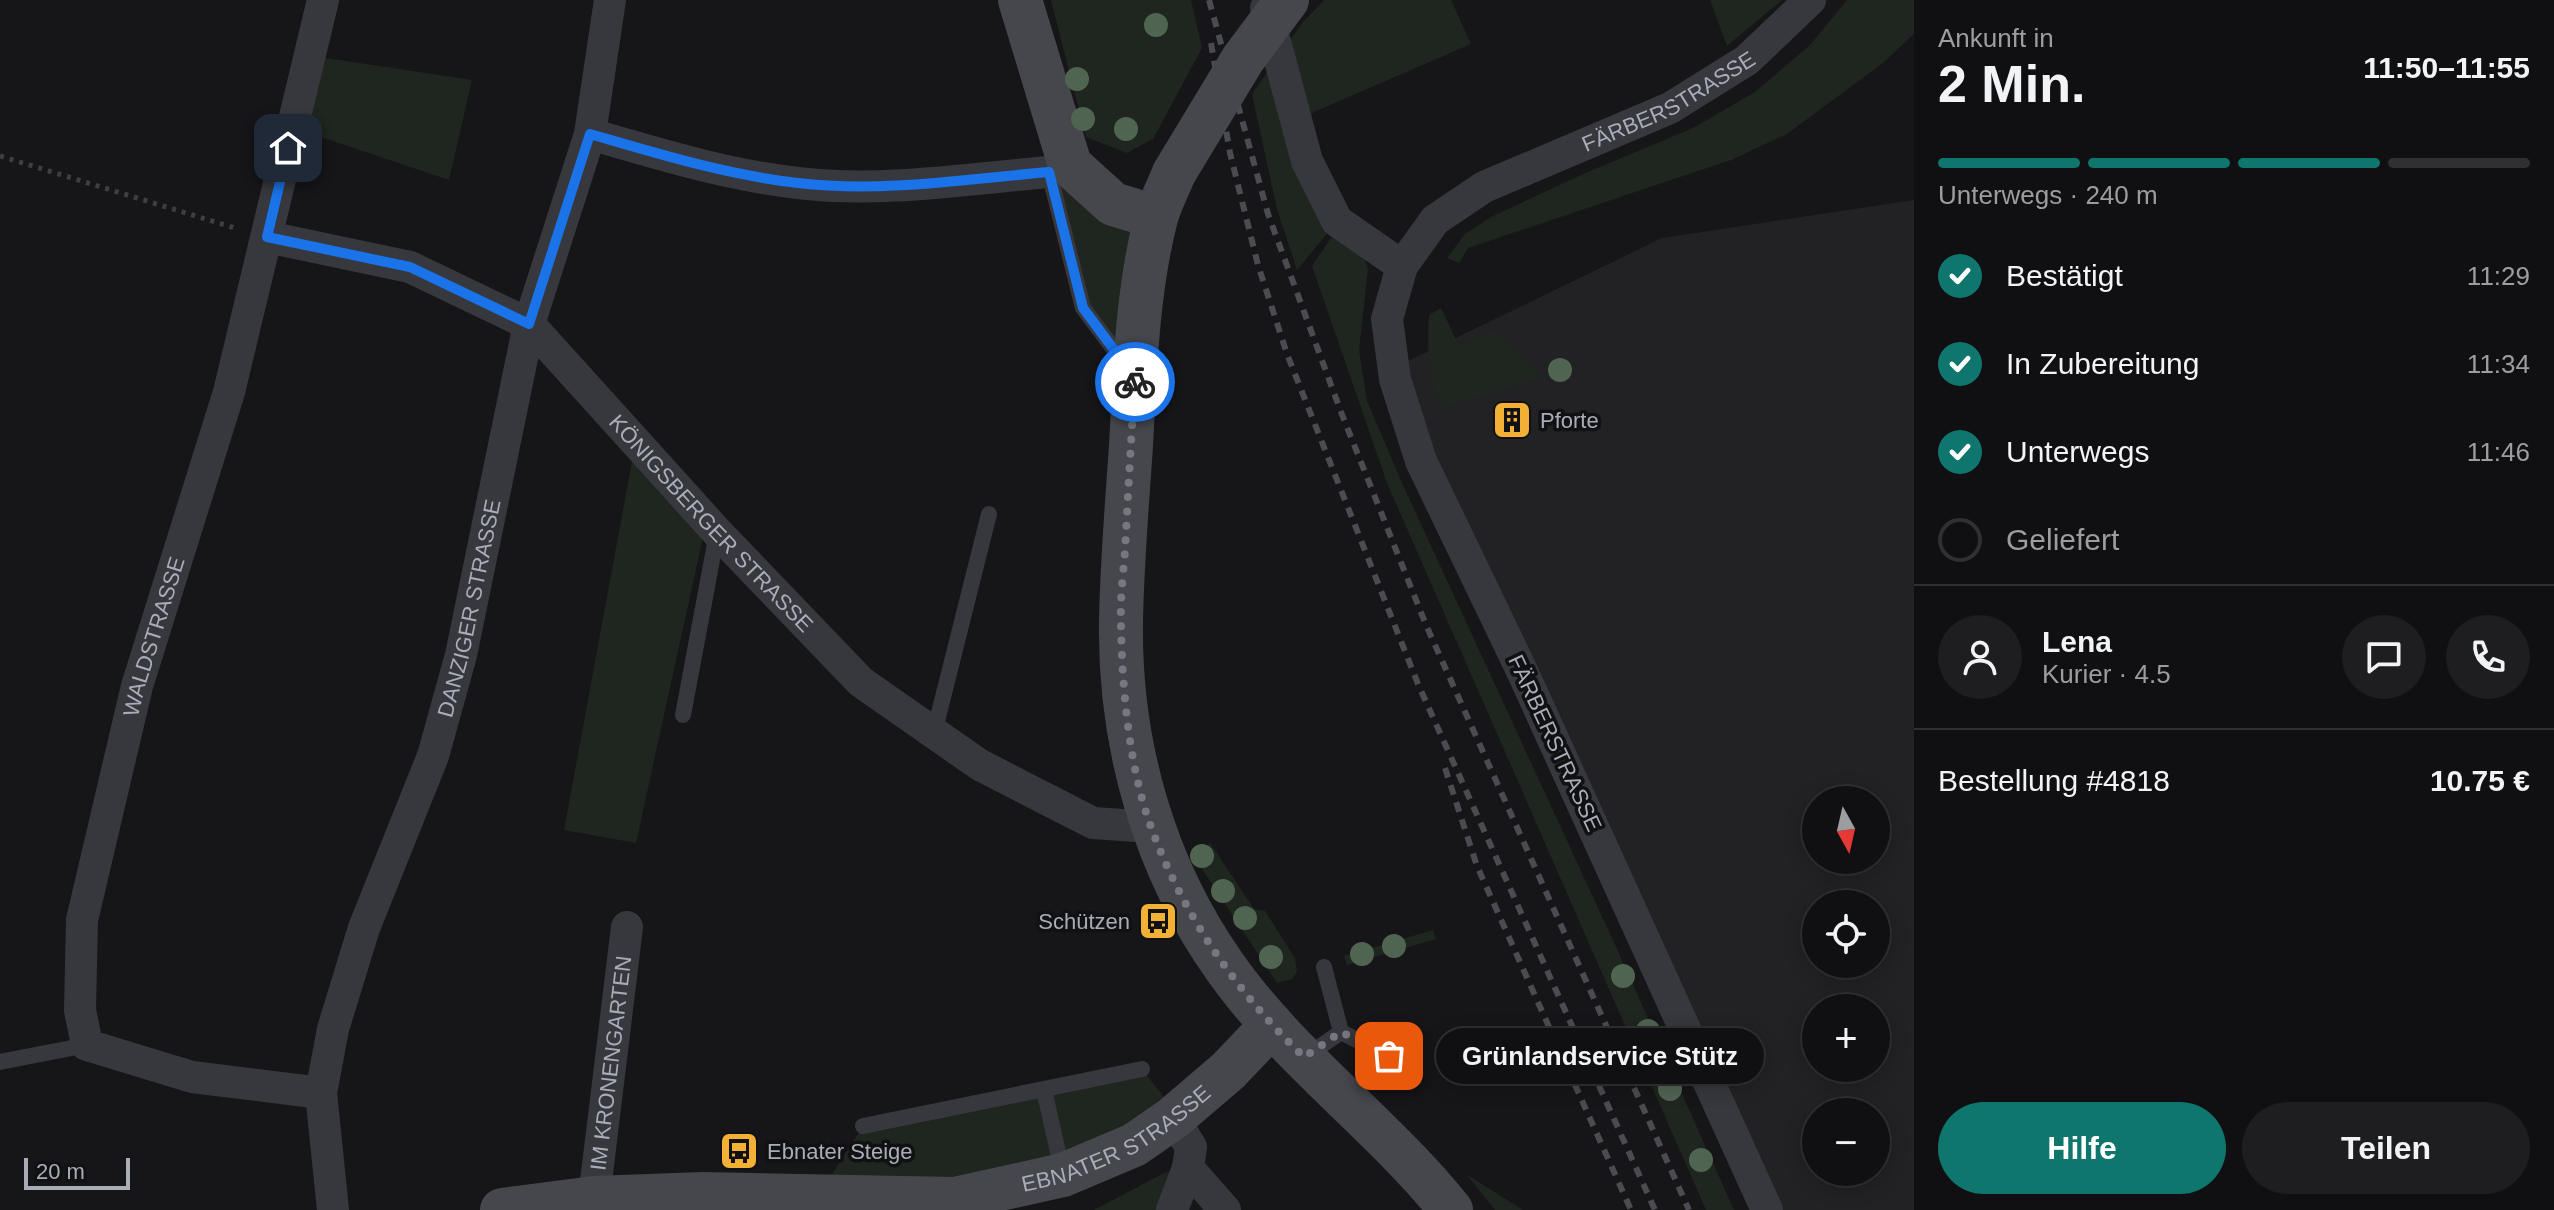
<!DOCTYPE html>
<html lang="de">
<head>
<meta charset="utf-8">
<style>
	:root { --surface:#101012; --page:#1e1e20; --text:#f1f3f6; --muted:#9c9d9f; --line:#303032; --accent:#0f766e }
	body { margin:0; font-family:Arial,sans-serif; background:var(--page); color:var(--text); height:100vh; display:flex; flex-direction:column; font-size:30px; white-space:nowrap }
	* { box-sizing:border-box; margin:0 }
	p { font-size:26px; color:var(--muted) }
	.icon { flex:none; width:44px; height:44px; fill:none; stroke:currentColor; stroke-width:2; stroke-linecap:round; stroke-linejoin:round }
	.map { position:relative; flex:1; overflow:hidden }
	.drawer { display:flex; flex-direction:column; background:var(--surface); width:640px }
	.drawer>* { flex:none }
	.needle { width:52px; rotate:172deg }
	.tools { position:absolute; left:1802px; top:786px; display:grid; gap:16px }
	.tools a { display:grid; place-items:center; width:88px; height:88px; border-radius:50%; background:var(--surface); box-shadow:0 4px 20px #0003,0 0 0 2px var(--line); font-size:40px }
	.scale { position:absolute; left:24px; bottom:20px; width:106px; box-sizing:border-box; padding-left:8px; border:4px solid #a8adb8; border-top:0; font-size:22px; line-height:28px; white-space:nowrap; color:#a8adb8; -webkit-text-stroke:6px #111113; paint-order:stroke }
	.pin { position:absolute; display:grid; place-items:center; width:68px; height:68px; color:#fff; margin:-34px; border-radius:16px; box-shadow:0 4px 12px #0006 }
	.courier { position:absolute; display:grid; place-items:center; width:80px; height:80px; margin:-40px; border:6px solid #1a73e8; border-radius:50%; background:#fff; color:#222; box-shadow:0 2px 10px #0007 }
	.bubble { position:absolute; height:56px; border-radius:28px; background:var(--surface); box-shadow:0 4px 20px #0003,0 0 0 2px var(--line); font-size:26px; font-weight:600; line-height:56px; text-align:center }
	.summary em { font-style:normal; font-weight:600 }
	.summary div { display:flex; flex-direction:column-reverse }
	.summary { display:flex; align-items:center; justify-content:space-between; height:136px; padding:0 24px }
	h1 { font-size:52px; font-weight:600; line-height:60px }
	.bar { display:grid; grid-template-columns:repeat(4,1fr); gap:12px 8px; align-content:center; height:96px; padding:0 24px }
	.bar i { height:10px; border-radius:6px; background:var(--line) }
	.bar .active { background:var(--accent) }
	.bar p { grid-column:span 4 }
	.line { display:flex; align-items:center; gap:20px; padding:0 24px; border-top:2px solid var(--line) }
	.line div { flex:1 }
	.round { display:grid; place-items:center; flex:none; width:84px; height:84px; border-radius:42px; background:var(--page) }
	ol { padding:0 24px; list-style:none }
	li { display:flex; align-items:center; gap:24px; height:88px }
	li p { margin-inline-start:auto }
	li .icon { padding:8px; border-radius:50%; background:var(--accent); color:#fff; stroke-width:4 }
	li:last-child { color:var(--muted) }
	li i { width:44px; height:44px; border:4px solid var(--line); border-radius:50% }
	.button { display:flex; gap:16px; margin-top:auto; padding:16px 24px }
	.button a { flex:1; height:92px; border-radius:48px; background:var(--accent); color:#fff; font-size:32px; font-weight:600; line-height:92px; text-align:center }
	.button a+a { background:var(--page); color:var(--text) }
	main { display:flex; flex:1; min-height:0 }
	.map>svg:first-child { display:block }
</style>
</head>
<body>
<main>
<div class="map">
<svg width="1914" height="1210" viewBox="0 0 1914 1210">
	<rect width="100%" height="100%" fill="#161618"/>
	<path fill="#222225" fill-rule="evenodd" d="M1914,200V1210H1773L1477,560L1400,365L1662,238ZM1816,800H1876V860H1816ZM1816,904H1876V964H1816ZM1816,1008H1876V1068H1816ZM1816,1112H1876V1172H1816Z"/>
	<path fill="#1e261f" d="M1051,0H1191L1202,48L1153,139L1127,153L1086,137Z
		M1324,0H1451L1471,44L1307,115L1330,230L1297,270L1277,209L1252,94L1303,22Z
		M1710,0H1782L1727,46Z
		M1847,0H1914V34L1883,63L1787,134L1731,160L1468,248L1459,263L1447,258L1465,234L1491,217L1583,174L1693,128L1755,92L1810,45Z
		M320,57L472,80L449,180L303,131Z
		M1049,172L1156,217L1135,378L1083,308Z
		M1333,235L1363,255L1368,269L1359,350L1367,401L1402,483L1617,949L1734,1210H1706L1387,483L1312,266Z
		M1441,308L1459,346L1495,331L1544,377L1441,409C1430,377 1426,348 1429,315Z
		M632,461L703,537L636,843L564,830Z
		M1210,843L1254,909L1265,911L1295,958L1297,972L1292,979L1277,983L1193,855Z
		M1433,930L1436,939L1347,965L1344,956Z
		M1142,1069L1181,1119L1059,1173L822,1190L863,1126Z
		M1174,1170L1162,1210H1094L1164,1173Z
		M1466,1174L1523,1210H1495Z"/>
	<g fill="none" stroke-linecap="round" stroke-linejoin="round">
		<path stroke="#3d3f44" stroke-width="5" stroke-dasharray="4 6" stroke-linecap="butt" d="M0,156L235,228"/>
		<path stroke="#37383d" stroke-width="16" d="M1049,172L1083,308L1128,368
			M683,715L717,533
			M934,733L989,514
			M1341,1032L1389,1056
			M1305,1057L1341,1032L1324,967
			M0,1062L87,1045
			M1044,1090L1063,1174
			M863,1126L1142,1069"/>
		<g stroke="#37383d" stroke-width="32">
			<path d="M1266,8L1307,161L1337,221L1402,266"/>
			<path d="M590,134C659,154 727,175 798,183C881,193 967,179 1049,172L1070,165"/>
			<path id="s1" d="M267,237L410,267L529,324L717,532L861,682L980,765L1093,823L1151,827"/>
			<path id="s2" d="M321,1093L192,1077L87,1045L80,1010L82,920L137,686L229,392L323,0"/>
			<path d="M1188,1168L1225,1210"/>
			<path id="s3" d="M594,1198L627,927"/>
			<path id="s4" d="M333,1210L321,1093L333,1029L364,928L433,756L461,655L529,324L590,134L610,0"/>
			<path d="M1172,1210L1188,1168L1191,1147L1173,1118"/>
			<path id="s5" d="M1767,1210L1523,673L1421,461L1395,379L1387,319L1402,266L1435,220L1484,187L1670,108L1747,60L1810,0"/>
		</g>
		<g stroke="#45474d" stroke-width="44">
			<path d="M1020,0L1070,165L1113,204L1156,217"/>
			<path d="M1174,173C1168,188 1160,203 1156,218C1137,292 1135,370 1131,446C1127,504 1122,563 1121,621C1119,744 1154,867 1225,967C1289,1058 1382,1124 1451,1210"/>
			<path id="s6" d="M502,1210L594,1198L703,1194L955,1199L1063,1175L1134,1145L1173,1118L1228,1071L1271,1026"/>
		</g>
		<path stroke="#4a4c52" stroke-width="6" stroke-dasharray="10 8" stroke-linecap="butt" d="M1209,0L1268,214L1341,412L1426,625L1689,1210
			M1211,43L1230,153L1258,265L1287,354L1418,684L1655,1210
			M1445,768L1477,866L1631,1210"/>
		<path stroke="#45474d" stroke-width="44" d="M1174,173L1243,59L1287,0"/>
	</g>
	<g fill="#506452">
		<circle cx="1156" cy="25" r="12"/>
		<circle cx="1077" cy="79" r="12"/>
		<circle cx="1083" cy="119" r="12"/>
		<circle cx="1126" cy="129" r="12"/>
		<circle cx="1560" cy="370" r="12"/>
		<circle cx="1202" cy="856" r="12"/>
		<circle cx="1223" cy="891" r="12"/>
		<circle cx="1245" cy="918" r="12"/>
		<circle cx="1394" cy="946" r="12"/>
		<circle cx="1362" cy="954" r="12"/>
		<circle cx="1271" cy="957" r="12"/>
		<circle cx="1623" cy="976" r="12"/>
		<circle cx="1648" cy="1031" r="12"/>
		<circle cx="1670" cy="1089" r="12"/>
		<circle cx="1701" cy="1160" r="12"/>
	</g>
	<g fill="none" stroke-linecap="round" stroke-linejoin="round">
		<path stroke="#757880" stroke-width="8" stroke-dasharray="0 14.4" d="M1135,382C1131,438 1128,495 1125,551C1123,575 1120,600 1121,624C1122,688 1129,767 1151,827C1183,915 1237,993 1304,1057L1341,1032L1389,1056"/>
		<path stroke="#1a73e8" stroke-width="10" d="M288,148L267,237L410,267L529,324L590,134C659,154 727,175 798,183C881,193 967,179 1049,172L1083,308L1135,378V382"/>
	</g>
	<defs>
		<g id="building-square" transform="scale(2)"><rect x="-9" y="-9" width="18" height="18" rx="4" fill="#f2b134" stroke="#111113"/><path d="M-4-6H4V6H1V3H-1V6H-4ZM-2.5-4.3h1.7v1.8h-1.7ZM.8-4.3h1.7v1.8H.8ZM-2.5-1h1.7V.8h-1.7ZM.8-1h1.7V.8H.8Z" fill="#111"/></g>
		<g id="bus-square" transform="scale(2)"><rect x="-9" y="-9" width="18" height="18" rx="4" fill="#f2b134" stroke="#111113"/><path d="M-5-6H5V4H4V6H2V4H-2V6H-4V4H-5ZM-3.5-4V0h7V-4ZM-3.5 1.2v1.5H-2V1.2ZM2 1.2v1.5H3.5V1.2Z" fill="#111"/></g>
	</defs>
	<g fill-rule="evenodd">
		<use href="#building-square" x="1512" y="420"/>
		<use href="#bus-square" x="1158" y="921"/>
		<use href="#bus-square" x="739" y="1151"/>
	</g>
	<g text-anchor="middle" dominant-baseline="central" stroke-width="7" stroke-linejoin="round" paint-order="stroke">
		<g font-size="22" fill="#a8adb8" stroke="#111113">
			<text stroke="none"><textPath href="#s5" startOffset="1346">FÄRBERSTRASSE</textPath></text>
			<text stroke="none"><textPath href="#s1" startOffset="548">KÖNIGSBERGER STRASSE</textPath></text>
			<text stroke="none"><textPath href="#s4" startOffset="626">DANZIGER STRASSE</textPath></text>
			<text stroke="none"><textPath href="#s2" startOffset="658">WALDSTRASSE</textPath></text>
			<text transform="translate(1555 743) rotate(65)">FÄRBERSTRASSE</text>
			<text stroke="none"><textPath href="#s3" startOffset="136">IM KRONENGARTEN</textPath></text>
			<text stroke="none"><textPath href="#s6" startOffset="628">EBNATER STRASSE</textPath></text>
		</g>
		<g font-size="22" fill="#a8adb8" stroke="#111113" text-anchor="start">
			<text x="1540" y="420">Pforte</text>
			<text x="1130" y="921" text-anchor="end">Schützen</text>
			<text x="767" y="1151">Ebnater Steige</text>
		</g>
	</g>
</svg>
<div class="tools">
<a><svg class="needle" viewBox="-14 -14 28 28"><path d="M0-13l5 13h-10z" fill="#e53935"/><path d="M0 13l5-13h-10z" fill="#9c9d9f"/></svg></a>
<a><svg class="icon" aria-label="locate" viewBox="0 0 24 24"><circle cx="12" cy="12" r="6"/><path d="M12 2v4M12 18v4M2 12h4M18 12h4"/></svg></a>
<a>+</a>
<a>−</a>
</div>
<div class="scale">20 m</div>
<div class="pin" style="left:1389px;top:1056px;background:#ea580c"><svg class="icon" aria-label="bag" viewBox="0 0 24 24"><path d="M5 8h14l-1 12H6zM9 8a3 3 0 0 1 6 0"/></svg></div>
<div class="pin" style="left:288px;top:148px;background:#1f2937"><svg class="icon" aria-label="home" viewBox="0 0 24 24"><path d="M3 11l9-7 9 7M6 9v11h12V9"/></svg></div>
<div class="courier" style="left:1135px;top:382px"><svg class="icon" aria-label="bike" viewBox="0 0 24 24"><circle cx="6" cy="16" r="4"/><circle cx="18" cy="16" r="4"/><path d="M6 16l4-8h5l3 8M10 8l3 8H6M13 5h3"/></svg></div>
<div class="bubble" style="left:1436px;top:1028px;width:328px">Grünlandservice Stütz</div>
</div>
<section class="drawer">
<div class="summary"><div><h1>2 Min.</h1><p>Ankunft in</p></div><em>11:50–11:55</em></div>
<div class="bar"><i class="active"></i><i class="active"></i><i class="active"></i><i></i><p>Unterwegs · 240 m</p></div>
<ol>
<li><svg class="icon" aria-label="check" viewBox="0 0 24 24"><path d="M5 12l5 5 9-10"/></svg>Bestätigt<p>11:29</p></li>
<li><svg class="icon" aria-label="check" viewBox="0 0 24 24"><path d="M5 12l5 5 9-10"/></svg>In Zubereitung<p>11:34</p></li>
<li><svg class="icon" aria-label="check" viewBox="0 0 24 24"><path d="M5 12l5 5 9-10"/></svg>Unterwegs<p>11:46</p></li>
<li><i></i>Geliefert</li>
</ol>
<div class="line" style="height:144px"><a class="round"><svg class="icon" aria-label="person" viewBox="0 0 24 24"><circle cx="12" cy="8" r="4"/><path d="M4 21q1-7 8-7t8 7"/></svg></a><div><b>Lena</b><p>Kurier · 4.5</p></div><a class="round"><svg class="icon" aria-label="chat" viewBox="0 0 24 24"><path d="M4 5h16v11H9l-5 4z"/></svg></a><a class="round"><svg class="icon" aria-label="phone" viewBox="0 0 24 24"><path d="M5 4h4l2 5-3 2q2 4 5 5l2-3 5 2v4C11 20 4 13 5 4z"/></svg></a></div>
<div class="line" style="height:104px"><div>Bestellung #4818</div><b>10.75 €</b></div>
<div class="button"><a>Hilfe</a><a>Teilen</a></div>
</section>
</main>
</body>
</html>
